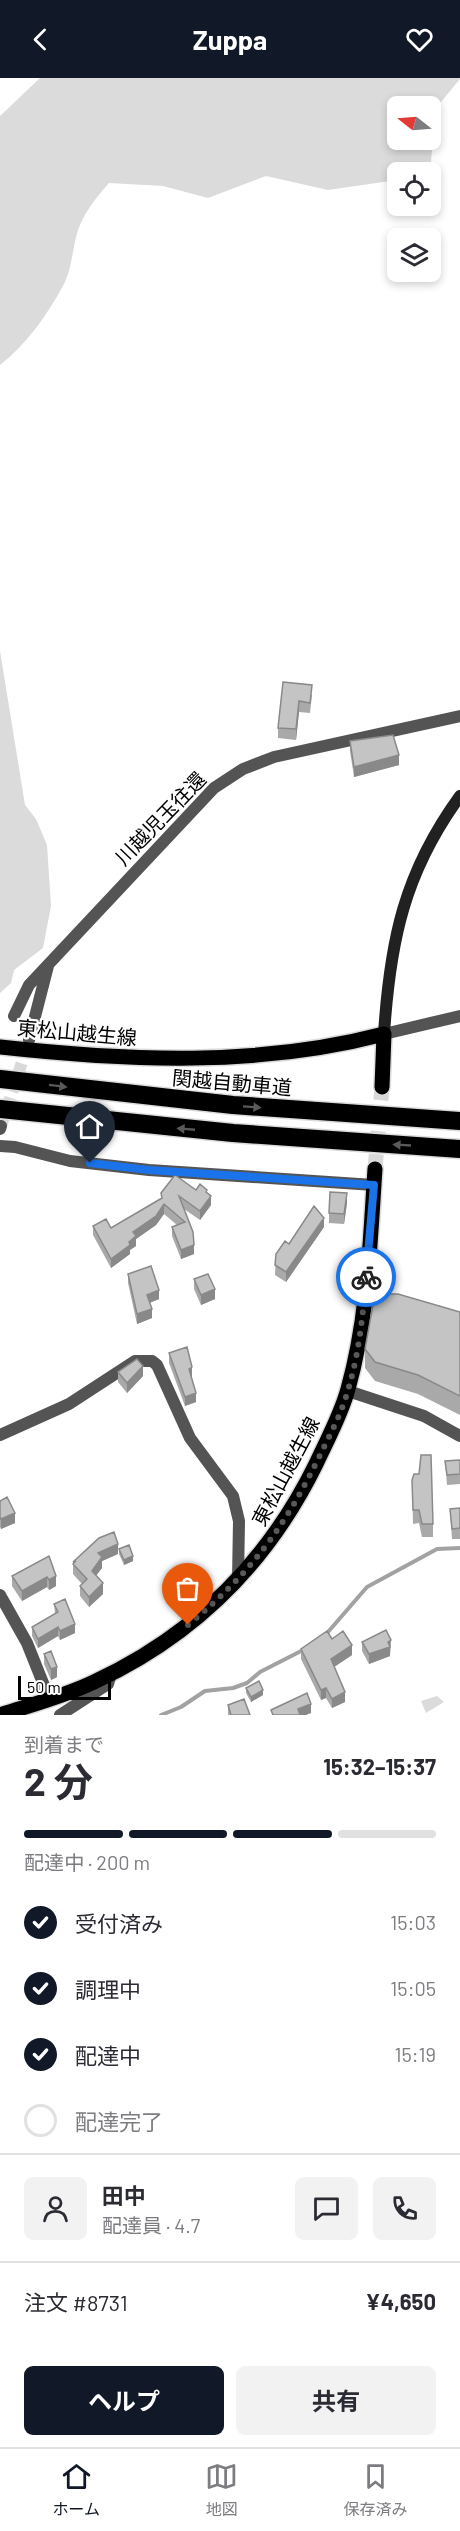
<!DOCTYPE html>
<html lang="ja">
<head>
<meta charset="utf-8">
<style>
	:root { --surface:#fff; --page:#f2f2f3; --text:#2b2b33; --muted:#7c7c81; --line:#e1e1e2; --accent:#111827 }
	body { margin:0; font-family:Barlow,"Noto Sans JP",sans-serif; background:var(--page); color:var(--text); height:100vh; display:flex; flex-direction:column; font-size:22px; white-space:nowrap }
	* { box-sizing:border-box; margin:0 }
	p { font-size:20px; color:var(--muted) }
	.icon { flex:none; width:33px; height:33px; fill:none; stroke:currentColor; stroke-width:2; stroke-linecap:round; stroke-linejoin:round }
	.map { position:relative; height:1637px; overflow:hidden }
	.panel { display:flex; flex-direction:column; background:var(--surface); flex:1 }
	.panel>* { flex:none }
	.needle { width:39px; rotate:287deg }
	.buttons { position:absolute; left:387px; top:18px; display:grid; gap:12px }
	.buttons a { display:grid; place-items:center; width:54px; height:54px; border-radius:9px; background:var(--surface); box-shadow:0 3px 9px #0003; font-size:30px }
	.scale { position:absolute; left:18px; bottom:15px; width:93px; box-sizing:border-box; padding-left:6px; border:3px solid #000; border-top:0; font-size:16px; line-height:21px; white-space:nowrap; color:#000; -webkit-text-stroke:4px #fff; paint-order:stroke }
	.pin { position:absolute; display:grid; place-items:center; width:51px; height:51px; color:#fff; margin:-62px -26px; border-radius:50% 50% 50% 0; rotate:-45deg; box-shadow:0 0 6px #0007 }
	.pin .icon { rotate:45deg }
	.courier { position:absolute; display:grid; place-items:center; width:60px; height:60px; margin:-30px; border:4px solid #1a73e8; border-radius:50%; background:#fff; color:#222; box-shadow:0 2px 8px #0007 }
	.headline em { font-style:normal; font-weight:700 }
	.headline div { display:flex; flex-direction:column-reverse }
	.headline { display:flex; align-items:center; justify-content:space-between; height:102px; padding:0 24px }
	h1 { font-size:39px; font-weight:700; line-height:45px }
	.bar { display:grid; grid-template-columns:repeat(4,1fr); gap:9px 6px; align-content:center; height:72px; padding:0 24px }
	.bar i { height:8px; border-radius:4px; background:var(--line) }
	.bar .current { background:var(--accent) }
	.bar p { grid-column:span 4 }
	.line { display:flex; align-items:center; gap:15px; padding:0 24px; border-top:2px solid var(--line) }
	.line div { flex:1 }
	.round { display:grid; place-items:center; flex:none; width:63px; height:63px; border-radius:9px; background:var(--page) }
	ol { padding:0 24px; list-style:none }
	li { display:flex; align-items:center; gap:18px; height:66px }
	li p { margin-inline-start:auto }
	li .icon { padding:6px; border-radius:50%; background:var(--accent); color:#fff; stroke-width:4 }
	li:last-child { color:var(--muted) }
	li i { width:33px; height:33px; border:3px solid var(--line); border-radius:50% }
	.primary-button { display:flex; gap:12px; margin-top:auto; padding:12px 24px }
	.primary-button a { flex:1; height:69px; border-radius:9px; background:var(--accent); color:#fff; font-size:24px; font-weight:700; line-height:69px; text-align:center }
	.primary-button a+a { background:var(--page); color:var(--text) }
	header { display:flex; justify-content:space-between; align-items:center; height:78px; padding:0 24px; background:var(--accent); color:#fff; font-size:27px; font-weight:700 }
	.dock { display:flex; justify-content:space-around; align-items:center; height:84px; border-top:2px solid var(--line); background:var(--surface); font-size:16px; color:var(--muted) }
	.dock a { display:grid; justify-items:center; gap:3px }
	.dock .current { color:var(--accent) }
	.map>svg:first-child { display:block }
</style>
</head>
<body>
<header><svg class="icon" aria-label="back" viewBox="0 0 24 24"><path d="M15 5l-7 7 7 7"/></svg>Zuppa<svg class="icon" aria-label="heart" viewBox="0 0 24 24"><path d="M12 20l-8-8c-3-5 5-10 8-4 3-6 11-1 8 4z"/></svg></header>
<div class="map">
<svg width="460" height="1637" viewBox="0 0 460 1637">
	<rect width="100%" height="100%" fill="#fff"/>
	<path fill="#dbdbdb" fill-rule="evenodd" d="M40,0H460V1L436,30L430,94H398L397,102L328,112L266,98L208,120L163,108L109,105C95,121 81,138 76,159C72,176 71,193 63,208C47,237 26,267 0,287V38ZM430,28V62H398V28Z
		M0,573L25,727L36,741L47,767L51,828L43,870L14,892L11,905L0,915Z
		M437,1618L444,1624L426,1635L421,1623Z"/>
	<g fill="none" stroke-linecap="round" stroke-linejoin="round">
		<path stroke="#a2a2a2" stroke-width="4" d="M328,1554L367,1509L437,1471L460,1470
			M161,1637L181,1629L205,1613L233,1610L247,1605L260,1594L305,1571"/>
		<path stroke="#d9d9d9" stroke-width="12" stroke-dasharray="12 6" stroke-linecap="butt" d="M1,1048L29,963"/>
		<path stroke="#d9d9d9" stroke-width="15" stroke-dasharray="15 8" stroke-linecap="butt" d="M375,1091L382,1009"/>
		<g stroke="#dbdbdb" stroke-width="18">
			<path id="primary" d="M0,969C128,983 258,989 384,956L382,1009
				M0,1637C31,1627 65,1618 94,1604C193,1558 268,1484 316,1386C327,1362 341,1337 348,1311C368,1240 370,1164 375,1091"/>
		</g>
		<g stroke="#dbdbdb" stroke-width="21">
			<path id="motorway" d="M0,1001L233,1027L460,1043
				M0,1031L233,1055L460,1071"/>
		</g>
		<path stroke="#545454" stroke-width="12" d="M14,938L29,907L214,710L243,691L274,679L460,638
			M29,962L48,888
			M0,1051L1,1048
			M0,1068L15,1069L70,1083L149,1092L374,1107
			M0,1357L69,1326L135,1283H152L157,1287L190,1360L233,1418L239,1443L238,1502
			M0,1517L27,1565L49,1620
			M60,1637L108,1606L111,1596"/>
		<path stroke="#545454" stroke-width="12" d="M384,956L460,938
			M348,1313L424,1338L460,1358"/>
		<path stroke="#212121" stroke-width="12" d="M384,956C390,863 404,795 460,718"/>
		<use href="#primary" stroke="#000" stroke-width="15"/>
		<use href="#motorway" stroke="#000" stroke-width="18"/>
	</g>
	<path fill="#a9a9a9" d="M283,604L312,617L310,635L299,634L296,662L278,660V650Z
		M350,663L399,687L354,699L350,673Z
		M196,1112L207,1115L211,1127L200,1142L184,1131L194,1176L181,1181L172,1158V1149L177,1147L164,1136L156,1147L136,1161V1168L130,1172V1176L111,1190L93,1157V1148L111,1150L161,1121V1115Z
		M347,1125L344,1146L329,1145V1135Z
		M324,1149L286,1204L275,1197L276,1176L289,1166Z
		M128,1196L159,1221L149,1225L152,1240L137,1246L128,1205Z
		M194,1201L215,1221L201,1227L194,1211Z
		M460,1234V1337L418,1316L375,1303L365,1290V1271Z
		M169,1275L192,1299H191L196,1324L185,1328L169,1285Z
		M118,1294L143,1298L127,1315L118,1304Z
		M460,1382V1406L447,1407L445,1383Z
		M412,1402L433,1446V1459H422L419,1445L413,1446Z
		M0,1423L15,1445L1,1451L0,1449Z
		M460,1430V1461H452L450,1431Z
		M119,1471L133,1483L124,1487L119,1476Z
		M118,1476L102,1483V1490L96,1497L103,1516L89,1529L80,1518V1508L82,1506L73,1496V1484Z
		M49,1478L56,1508L49,1512L47,1509L22,1523L12,1508V1498Z
		M54,1526L75,1555L60,1562L58,1558L38,1570L32,1558V1549L55,1536Z
		M332,1561L352,1577L334,1589L345,1624L332,1630L326,1620L321,1622L301,1581V1571Z
		M362,1564L391,1572H390V1578L369,1586L362,1573Z
		M44,1576L57,1599L51,1602L44,1586Z
		M246,1610L263,1617L251,1624L246,1615Z
		M228,1627L250,1637H228Z"/>
	<path fill="#898989" d="M299,623V634L296,662V651Z
		M399,677V687L354,699V689Z
		M347,1115V1125L344,1146V1136Z
		M211,1118V1127L200,1142V1133Z
		M164,1126V1136L156,1147L136,1161V1168L130,1172V1176L111,1190V1181L129,1164L133,1154Z
		M324,1140V1149L286,1204V1194Z
		M194,1167V1176L181,1181V1172Z
		M215,1211V1221L201,1227V1217Z
		M159,1212V1221L147,1226V1217Z
		M152,1231V1240L137,1246V1236Z
		M143,1288V1298L127,1315V1305Z
		M192,1289V1299L189,1300V1291Z
		M196,1315V1324L185,1328V1319Z
		M15,1435V1445L1,1451V1441Z
		M118,1466V1476L102,1483V1490L92,1503V1493L98,1475Z
		M133,1478V1483L124,1487V1482Z
		M56,1498V1508L49,1512V1502Z
		M47,1499V1509L22,1523V1513Z
		M103,1505V1516L89,1529V1519Z
		M75,1546V1555L60,1562V1553Z
		M58,1549V1558L38,1570V1561Z
		M391,1562L390,1578L369,1586V1576Z
		M352,1567V1577L331,1591V1581Z
		M57,1589V1599L51,1602V1591Z
		M326,1610V1620L321,1622V1612Z
		M263,1612V1617L251,1624V1619Z
		M345,1614V1624L332,1630V1621Z
		M311,1626V1635L306,1637H298V1631Z"/>
	<path fill="#c4c4c4" stroke="#898989" stroke-width="1.5" d="M283,604L312,607L310,625L299,623L296,651L278,650Z
		M393,657L399,677L354,689L350,663Z
		M175,1097L196,1112L200,1106L207,1112L206,1114L211,1118L200,1133L179,1118L193,1154L194,1167L181,1172L172,1149L185,1144L164,1126L156,1138L133,1154L136,1158L129,1164L130,1167L111,1181L93,1148L106,1141L111,1150L162,1120L161,1115Z
		M330,1114L347,1115L344,1136L329,1135Z
		M314,1128L324,1140L286,1194L275,1187L276,1176L285,1163L289,1166Z
		M151,1188L159,1212L147,1217L152,1231L137,1236L128,1196Z
		M208,1196L215,1211L201,1217L194,1201Z
		M375,1216H398L460,1234V1318L418,1297L375,1284L365,1271Z
		M187,1269L192,1289L189,1291L196,1315L185,1319L169,1275Z
		M137,1281L143,1288L127,1305L118,1294Z
		M421,1377H431L433,1446H422L419,1432H413L412,1402L414,1396H419Z
		M460,1382V1396L447,1397L445,1383Z
		M7,1419L15,1435L1,1441L0,1439V1423Z
		M460,1430V1450L452,1451L450,1431Z
		M114,1454L118,1466L98,1475L102,1479L92,1493L103,1505L89,1519L80,1508L87,1501L73,1486L76,1483L73,1484L99,1460Z
		M129,1467L133,1478L124,1482L119,1471Z
		M49,1478L56,1498L49,1502L47,1499L22,1513L12,1498Z
		M65,1521L75,1546L60,1553L58,1549L38,1561L32,1549L58,1534L54,1526Z
		M386,1552L391,1562L388,1564L390,1569L369,1576L362,1564Z
		M327,1553L332,1561L343,1553L352,1567L331,1581L345,1614L332,1621L326,1610L321,1612L301,1571Z
		M51,1573L57,1589L51,1591L44,1576Z
		M259,1603L263,1612L251,1619L246,1610Z
		M307,1615L311,1626L298,1631L300,1637H273L271,1632Z
		M244,1621L250,1637H231L228,1627Z"/>
	<defs><path id="oneway-solid" d="M-6-.8H1V-3.2L6.5 0L1 3.2V.8H-6Z" transform="scale(1.5)"/></defs>
	<g fill="#595959">
		<use href="#oneway-solid" transform="translate(58 1008) rotate(7)"/>
		<use href="#oneway-solid" transform="translate(252 1029) rotate(4)"/>
		<use href="#oneway-solid" transform="translate(186 1051) rotate(-175)"/>
		<use href="#oneway-solid" transform="translate(402 1067) rotate(-177)"/>
	</g>
	<g fill="none" stroke-linecap="round" stroke-linejoin="round">
		<path stroke="#595959" stroke-width="6" stroke-dasharray="0 10.8" d="M188,1547C252,1494 285,1449 321,1375C331,1355 342,1334 348,1312C359,1276 363,1237 366,1199"/>
		<path stroke="#1a73e8" stroke-width="8" d="M90,1085L149,1092L374,1107L366,1199"/>
	</g>
	<g text-anchor="middle" dominant-baseline="central" stroke-width="4.5" stroke-linejoin="round" paint-order="stroke">
		<g font-size="20" fill="#000" stroke="#fff">
			<text transform="translate(160 740) rotate(-46)">川越児玉往還</text>
			<text transform="translate(77 954) rotate(5)">東松山越生線</text>
			<text transform="translate(232 1004) rotate(5)">関越自動車道</text>
			<text transform="translate(285 1393) rotate(-62)">東松山越生線</text>
		</g>
	</g>
</svg>
<div class="buttons">
<a><svg class="needle" viewBox="-14 -14 28 28"><path d="M0-13l5 13h-10z" fill="#e53935"/><path d="M0 13l5-13h-10z" fill="#7c7c81"/></svg></a>
<a><svg class="icon" aria-label="locate" viewBox="0 0 24 24"><circle cx="12" cy="12" r="6"/><path d="M12 2v4M12 18v4M2 12h4M18 12h4"/></svg></a>
<a><svg class="icon" aria-label="layers" viewBox="0 0 24 24"><path d="M12 4l9 5-9 5-9-5zM3 14l9 5 9-5"/></svg></a>
</div>
<div class="scale">50 m</div>
<div class="pin" style="left:188px;top:1547px;background:#ea580c"><svg class="icon" aria-label="bag" viewBox="0 0 24 24"><path d="M5 8h14l-1 12H6zM9 8a3 3 0 0 1 6 0"/></svg></div>
<div class="pin" style="left:90px;top:1085px;background:#1f2937"><svg class="icon" aria-label="home" viewBox="0 0 24 24"><path d="M3 11l9-7 9 7M6 9v11h12V9"/></svg></div>
<div class="courier" style="left:366px;top:1199px"><svg class="icon" aria-label="bike" viewBox="0 0 24 24"><circle cx="6" cy="16" r="4"/><circle cx="18" cy="16" r="4"/><path d="M6 16l4-8h5l3 8M10 8l3 8H6M13 5h3"/></svg></div>
</div>
<section class="panel">
<div class="headline"><div><h1>2 分</h1><p>到着まで</p></div><em>15:32–15:37</em></div>
<div class="bar"><i class="current"></i><i class="current"></i><i class="current"></i><i></i><p>配達中 · 200 m</p></div>
<ol>
<li><svg class="icon" aria-label="check" viewBox="0 0 24 24"><path d="M5 12l5 5 9-10"/></svg>受付済み<p>15:03</p></li>
<li><svg class="icon" aria-label="check" viewBox="0 0 24 24"><path d="M5 12l5 5 9-10"/></svg>調理中<p>15:05</p></li>
<li><svg class="icon" aria-label="check" viewBox="0 0 24 24"><path d="M5 12l5 5 9-10"/></svg>配達中<p>15:19</p></li>
<li><i></i>配達完了</li>
</ol>
<div class="line" style="height:108px"><a class="round"><svg class="icon" aria-label="person" viewBox="0 0 24 24"><circle cx="12" cy="8" r="4"/><path d="M4 21q1-7 8-7t8 7"/></svg></a><div><b>田中</b><p>配達員 · 4.7</p></div><a class="round"><svg class="icon" aria-label="chat" viewBox="0 0 24 24"><path d="M4 5h16v11H9l-5 4z"/></svg></a><a class="round"><svg class="icon" aria-label="phone" viewBox="0 0 24 24"><path d="M5 4h4l2 5-3 2q2 4 5 5l2-3 5 2v4C11 20 4 13 5 4z"/></svg></a></div>
<div class="line" style="height:78px"><div>注文 #8731</div><b>¥4,650</b></div>
<div class="primary-button"><a>ヘルプ</a><a>共有</a></div>
</section>
<nav class="dock">
<a class="current"><svg class="icon" aria-label="home" viewBox="0 0 24 24"><path d="M3 11l9-7 9 7M6 9v11h12V9"/></svg>ホーム</a>
<a><svg class="icon" aria-label="map" viewBox="0 0 24 24"><path d="M3 6l6-2 6 2 6-2v14l-6 2-6-2-6 2zM9 4v14M15 6v14"/></svg>地図</a>
<a><svg class="icon" aria-label="saved" viewBox="0 0 24 24"><path d="M7 4h10v16l-5-4-5 4z"/></svg>保存済み</a>
</nav>
</body>
</html>
